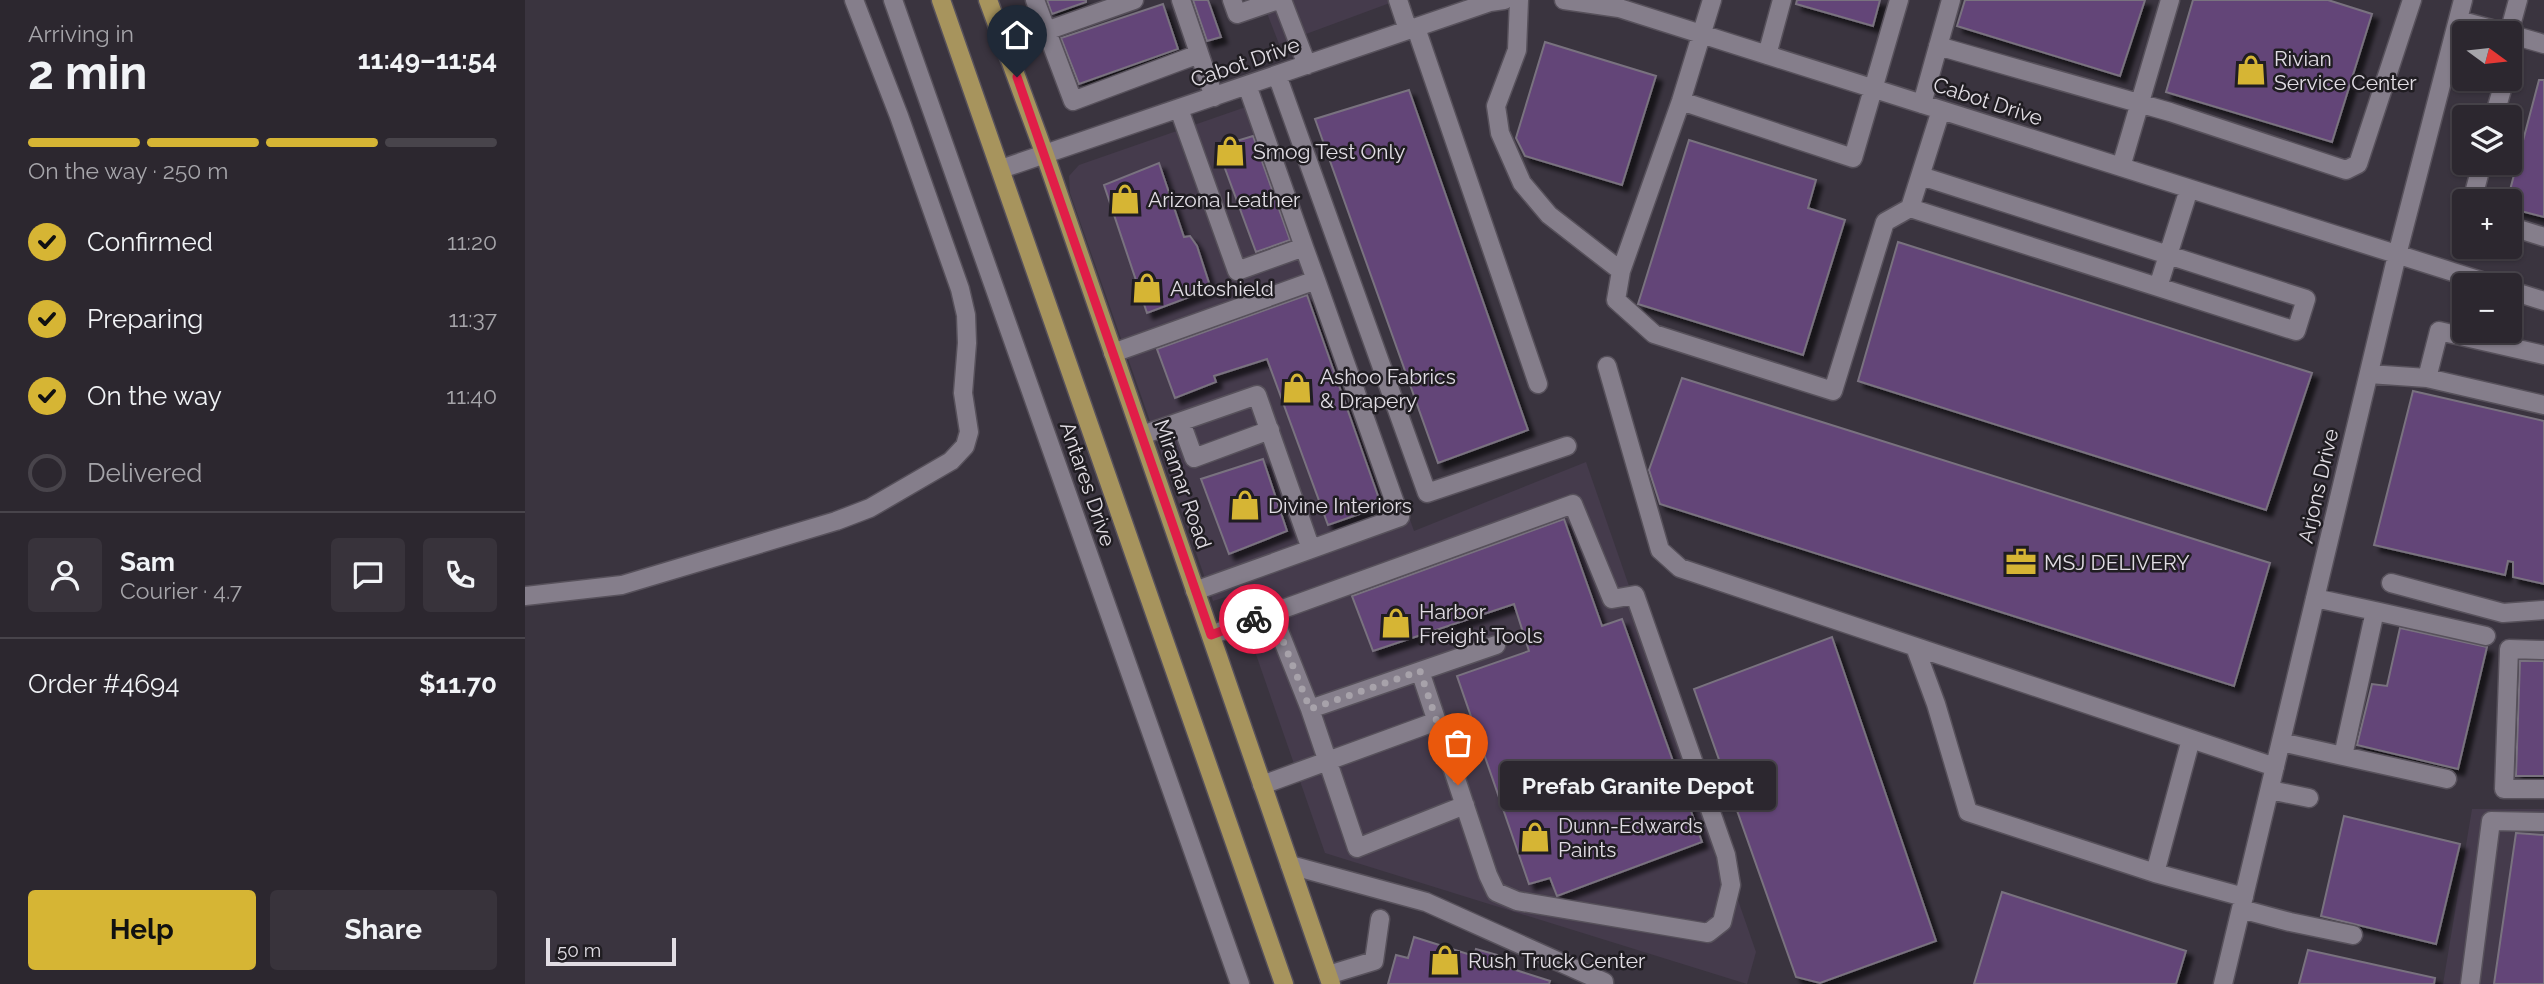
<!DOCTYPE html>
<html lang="en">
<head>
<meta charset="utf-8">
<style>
	:root { --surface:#2c272f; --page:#38333b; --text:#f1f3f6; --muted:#a6a5aa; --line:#48444b; --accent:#d6b534 }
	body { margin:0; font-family:Raleway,sans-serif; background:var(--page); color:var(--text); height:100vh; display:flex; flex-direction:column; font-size:26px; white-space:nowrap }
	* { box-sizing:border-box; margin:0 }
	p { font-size:23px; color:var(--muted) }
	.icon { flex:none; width:38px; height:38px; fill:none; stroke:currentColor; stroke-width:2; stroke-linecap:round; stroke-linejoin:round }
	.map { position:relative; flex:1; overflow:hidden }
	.side { display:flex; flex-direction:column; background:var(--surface); width:525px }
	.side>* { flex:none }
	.needle { width:46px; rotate:105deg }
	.tools { position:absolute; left:1927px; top:21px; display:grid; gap:14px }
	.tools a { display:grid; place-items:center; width:70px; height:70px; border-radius:7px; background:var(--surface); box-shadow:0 2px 5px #0004,0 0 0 2px var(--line); font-size:35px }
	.scale { position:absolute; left:21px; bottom:18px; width:130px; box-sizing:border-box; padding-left:7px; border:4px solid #e1dde4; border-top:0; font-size:19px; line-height:24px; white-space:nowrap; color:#e1dde4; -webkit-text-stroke:5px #201d22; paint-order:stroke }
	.pin { position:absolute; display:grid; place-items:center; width:60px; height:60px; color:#fff; margin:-72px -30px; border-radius:50% 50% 50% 0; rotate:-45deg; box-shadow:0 0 7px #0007 }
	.pin .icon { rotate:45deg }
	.courier { position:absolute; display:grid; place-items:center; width:70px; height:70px; margin:-35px; border:5px solid #e11d48; border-radius:50%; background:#fff; color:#222; box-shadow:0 2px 9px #0007 }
	.bubble { position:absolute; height:49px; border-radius:7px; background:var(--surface); box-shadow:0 2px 5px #0004,0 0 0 2px var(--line); font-size:23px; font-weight:700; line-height:49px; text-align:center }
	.overview em { font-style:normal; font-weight:700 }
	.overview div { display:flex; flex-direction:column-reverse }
	.overview { display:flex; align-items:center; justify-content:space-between; height:119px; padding:0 28px }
	h1 { font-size:46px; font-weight:700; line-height:52px }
	.bar { display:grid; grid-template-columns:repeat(4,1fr); gap:10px 7px; align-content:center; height:84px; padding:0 28px }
	.bar i { height:9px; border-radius:5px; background:var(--line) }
	.bar .current { background:var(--accent) }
	.bar p { grid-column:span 4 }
	.line { display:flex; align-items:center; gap:18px; padding:0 28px; border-top:2px solid var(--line) }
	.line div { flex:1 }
	.round { display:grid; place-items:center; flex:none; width:74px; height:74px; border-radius:7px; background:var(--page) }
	ol { padding:0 28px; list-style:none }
	li { display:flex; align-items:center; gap:21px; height:77px }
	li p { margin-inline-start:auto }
	li .icon { padding:7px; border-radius:50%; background:var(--accent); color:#111; stroke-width:4 }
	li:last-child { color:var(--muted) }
	li i { width:38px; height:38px; border:4px solid var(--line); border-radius:50% }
	.button { display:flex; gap:14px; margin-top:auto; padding:14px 28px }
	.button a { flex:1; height:80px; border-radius:7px; background:var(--accent); color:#111; font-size:28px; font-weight:700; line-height:80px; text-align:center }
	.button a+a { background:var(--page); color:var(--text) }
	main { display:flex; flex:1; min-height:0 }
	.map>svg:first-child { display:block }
</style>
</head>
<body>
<main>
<section class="side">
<div class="overview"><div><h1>2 min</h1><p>Arriving in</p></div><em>11:49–11:54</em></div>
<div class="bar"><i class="current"></i><i class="current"></i><i class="current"></i><i></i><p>On the way · 250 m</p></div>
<ol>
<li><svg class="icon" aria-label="check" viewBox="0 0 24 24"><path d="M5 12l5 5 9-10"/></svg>Confirmed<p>11:20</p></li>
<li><svg class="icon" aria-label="check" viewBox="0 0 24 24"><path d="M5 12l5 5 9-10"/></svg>Preparing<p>11:37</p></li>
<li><svg class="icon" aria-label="check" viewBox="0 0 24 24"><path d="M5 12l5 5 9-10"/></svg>On the way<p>11:40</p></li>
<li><i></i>Delivered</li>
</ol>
<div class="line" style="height:126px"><a class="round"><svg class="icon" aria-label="person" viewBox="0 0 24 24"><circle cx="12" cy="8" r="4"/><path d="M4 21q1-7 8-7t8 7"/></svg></a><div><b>Sam</b><p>Courier · 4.7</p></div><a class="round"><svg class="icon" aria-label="chat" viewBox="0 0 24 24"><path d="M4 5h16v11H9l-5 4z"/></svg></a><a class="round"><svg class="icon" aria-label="phone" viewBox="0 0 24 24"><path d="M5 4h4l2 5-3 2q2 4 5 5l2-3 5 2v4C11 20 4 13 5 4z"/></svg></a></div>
<div class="line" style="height:91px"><div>Order #4694</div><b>$11.70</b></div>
<div class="button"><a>Help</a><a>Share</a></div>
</section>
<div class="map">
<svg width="2019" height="984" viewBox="0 0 2019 984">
	<defs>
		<filter id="shadow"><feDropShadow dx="6" dy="6" stdDeviation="2" flood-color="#0009"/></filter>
	</defs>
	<rect width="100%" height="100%" fill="#3a343f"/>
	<path fill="#453b4c" d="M737,0H873L754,44Z
		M738,101L889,531L1061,462L1231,952L1222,984L800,853L710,594L688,601L545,193L544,176L554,165Z
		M1947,809H2019V984H1918Z"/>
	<path fill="#634478" stroke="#79727f" stroke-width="2" filter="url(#shadow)" d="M522,0H561V2L527,14Z
		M668,0H683L696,37L682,41Z
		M1272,0H1355L1348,26L1271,4Z
		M1440,0H1620L1595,76L1432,26Z
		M1668,0H1803L1847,14L1807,142L1641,92Z
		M638,4L653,49L554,84L536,38Z
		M1020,42L1131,76L1097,185L1000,156L991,138Z
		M2014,80H2019V217L1984,208V194Z
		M884,90L1003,430L913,463L790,119Z
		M728,136L765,240L731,252L692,147Z
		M1164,140L1291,180L1283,208L1320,220L1278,355L1113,304Z
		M634,163L659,237L665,236L672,246L686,289L622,313L579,185Z
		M1373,242L1787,373L1741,510L1333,381Z
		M782,295L853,496L849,509L803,525L742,359L689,376L691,382L650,398L632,349Z
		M1157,378L1745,563L1709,686L1135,504L1124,470Z
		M1888,391L2019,421V584L1988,577V562L1983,561L1980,575L1849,545Z
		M738,459L762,531L704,554L676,479Z
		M1039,519L1077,626L1097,619L1177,842L1032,896L1025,878L1004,884L932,676L1004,651L989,604L848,651L827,596Z
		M1875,628L1962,647L1933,769L1832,745L1847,684L1862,686Z
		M1307,637L1411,941L1295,983L1271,977L1169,689Z
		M1995,661H2019V776H1991Z
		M1819,816L1935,844L1911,944L1796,916Z
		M1991,833L2019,835V984H1969Z
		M1477,892L1661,951L1651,984H1449Z
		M889,937L949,956L951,949L972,955L969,963L1025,981L1024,984H863L871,955L883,958Z
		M1783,950L1910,978L1909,984H1774Z"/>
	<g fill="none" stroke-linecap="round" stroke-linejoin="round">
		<g stroke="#57515b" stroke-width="21">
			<path id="minor" d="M368,0L715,984
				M510,0L548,101L674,54
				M656,0L689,97
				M707,0L712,14L753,0
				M757,0L782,65
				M873,0L883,30
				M994,0L992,50L971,106L975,133L997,183L1024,215L1096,271
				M1039,0L1094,8L1969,285
				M1187,0L1156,101L1096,271L1091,300L1129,334L1308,391L1360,222L1385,208
				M1933,20L1981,33
				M891,28L1013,384
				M521,31L609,0
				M1984,33L1993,0
				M1984,34L2019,44
				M1413,46L1645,112L1821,170L1833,164L1887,0
				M1242,55L1257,0
				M752,75L902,493L1042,446
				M1156,101L1328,158L1374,0
				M1397,104L1426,0
				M654,109L712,271L779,247L722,85
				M1416,110L1385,208L1633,287L1664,189
				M1969,117L1980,79
				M1596,167L1645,0
				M476,169L965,2L979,0
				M1396,176L1781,299L1771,331L1633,287
				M1947,201L1957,163
				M1984,226L2019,237
				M779,247L791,280
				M1984,290L2019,301
				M588,353L791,280L875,517L670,591
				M1082,366L1135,550L1155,568L1750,767
				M1844,374L1902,378L2019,405
				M1902,378L1914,331L2019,355
				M656,422L669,458L745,430
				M617,435L732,395L786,549
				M1866,583L1978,613L2019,610
				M0,596L97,585L311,521L345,508L426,461L440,446L444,432L438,393L442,343L441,315L435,289L374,116L329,0
				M1850,611L1961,636
				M747,613L785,709L832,848L940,805
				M686,635L1048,504L1087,599L1110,595L1201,855L1206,885L1197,922L1183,933L992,901L971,892L963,875L895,671
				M1390,647L1411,704L1443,812L1630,873L1719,897
				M2019,650L1984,649L1979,789H2019
				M785,709L971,645
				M1756,742L1818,756L1850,611L1790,598
				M1818,756L1922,779
				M737,785L912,721
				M1745,790L1784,798
				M765,865L901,902L1079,982V984
				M1630,873L1666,739
				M1716,909L1765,922L1828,935
				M803,975L849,961L855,919
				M1698,984L1872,255L1938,0
				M1945,984L1966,821L2019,822"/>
		</g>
		<g stroke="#57515b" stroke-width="21">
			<path id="major" d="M416,0L759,984
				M463,0L520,155L806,984"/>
		</g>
		<use href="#minor" stroke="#857e8b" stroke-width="18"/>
		<use href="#major" stroke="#a7945d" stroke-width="18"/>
	</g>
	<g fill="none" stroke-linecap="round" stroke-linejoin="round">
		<path stroke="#a7a2aa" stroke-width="7" stroke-dasharray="0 12.6" d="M729,619L747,613L785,709L895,671L933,785"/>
		<path stroke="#e11d48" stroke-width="9" d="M492,77L686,635L729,619"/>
	</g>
	<defs>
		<g id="shop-bare" transform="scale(2.415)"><path d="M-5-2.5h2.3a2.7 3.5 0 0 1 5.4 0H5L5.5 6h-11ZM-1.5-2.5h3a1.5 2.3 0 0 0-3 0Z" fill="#d6b534" stroke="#201d22" stroke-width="2.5" paint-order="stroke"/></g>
		<g id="office-bare" transform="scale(2.415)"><path d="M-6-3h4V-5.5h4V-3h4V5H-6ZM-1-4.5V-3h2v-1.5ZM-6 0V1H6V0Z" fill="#d6b534" stroke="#201d22" stroke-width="2.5" paint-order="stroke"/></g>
	</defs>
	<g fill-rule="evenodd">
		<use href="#shop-bare" x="1726" y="70"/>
		<use href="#shop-bare" x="705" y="151"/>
		<use href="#shop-bare" x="600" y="199"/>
		<use href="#shop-bare" x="622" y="288"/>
		<use href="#shop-bare" x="772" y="388"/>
		<use href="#shop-bare" x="720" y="505"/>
		<use href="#office-bare" x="1496" y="562"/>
		<use href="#shop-bare" x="871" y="623"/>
		<use href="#shop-bare" x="1010" y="837"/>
		<use href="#shop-bare" x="920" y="960"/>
	</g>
	<g text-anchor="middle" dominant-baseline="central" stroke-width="5" stroke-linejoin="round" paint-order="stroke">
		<g font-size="21" fill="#e1dde4" stroke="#201d22" text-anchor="start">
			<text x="1749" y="58">Rivian<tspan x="1749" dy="24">Service Center</tspan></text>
			<text x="728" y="151">Smog Test Only</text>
			<text x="623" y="199">Arizona Leather</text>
			<text x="645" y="288">Autoshield</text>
			<text x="795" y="376">Ashoo Fabrics<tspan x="795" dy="24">&amp; Drapery</tspan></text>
			<text x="743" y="505">Divine Interiors</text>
			<text x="1519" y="562">MSJ DELIVERY</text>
			<text x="894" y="611">Harbor<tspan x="894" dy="24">Freight Tools</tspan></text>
			<text x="1033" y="825">Dunn-Edwards<tspan x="1033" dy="24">Paints</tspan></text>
			<text x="943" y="960">Rush Truck Center</text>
		</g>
		<g font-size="21" fill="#e1dde4" stroke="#201d22">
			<text transform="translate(720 62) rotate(-19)">Cabot Drive</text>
			<text transform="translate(1463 101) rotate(18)">Cabot Drive</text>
			<text transform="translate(563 484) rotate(71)">Antares Drive</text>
			<text transform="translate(658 484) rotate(71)">Miramar Road</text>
			<text transform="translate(1793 486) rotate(-77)">Arjons Drive</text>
		</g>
	</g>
</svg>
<div class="tools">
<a><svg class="needle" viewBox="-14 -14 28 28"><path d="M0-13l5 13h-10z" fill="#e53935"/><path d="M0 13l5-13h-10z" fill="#a6a5aa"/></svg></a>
<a><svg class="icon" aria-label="layers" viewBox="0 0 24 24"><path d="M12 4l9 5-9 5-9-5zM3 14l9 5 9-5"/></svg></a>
<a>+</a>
<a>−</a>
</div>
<div class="scale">50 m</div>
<div class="pin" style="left:933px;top:785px;background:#ea580c"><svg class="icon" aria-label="bag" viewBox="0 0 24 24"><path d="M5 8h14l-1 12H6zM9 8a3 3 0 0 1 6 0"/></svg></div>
<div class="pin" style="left:492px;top:77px;background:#1f2937"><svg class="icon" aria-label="home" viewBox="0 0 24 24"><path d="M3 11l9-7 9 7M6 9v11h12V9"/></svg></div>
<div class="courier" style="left:729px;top:619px"><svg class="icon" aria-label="bike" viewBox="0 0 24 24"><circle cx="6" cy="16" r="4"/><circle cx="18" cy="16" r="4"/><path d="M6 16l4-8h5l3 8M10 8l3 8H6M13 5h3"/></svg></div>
<div class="bubble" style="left:975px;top:761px;width:276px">Prefab Granite Depot</div>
</div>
</main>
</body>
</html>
